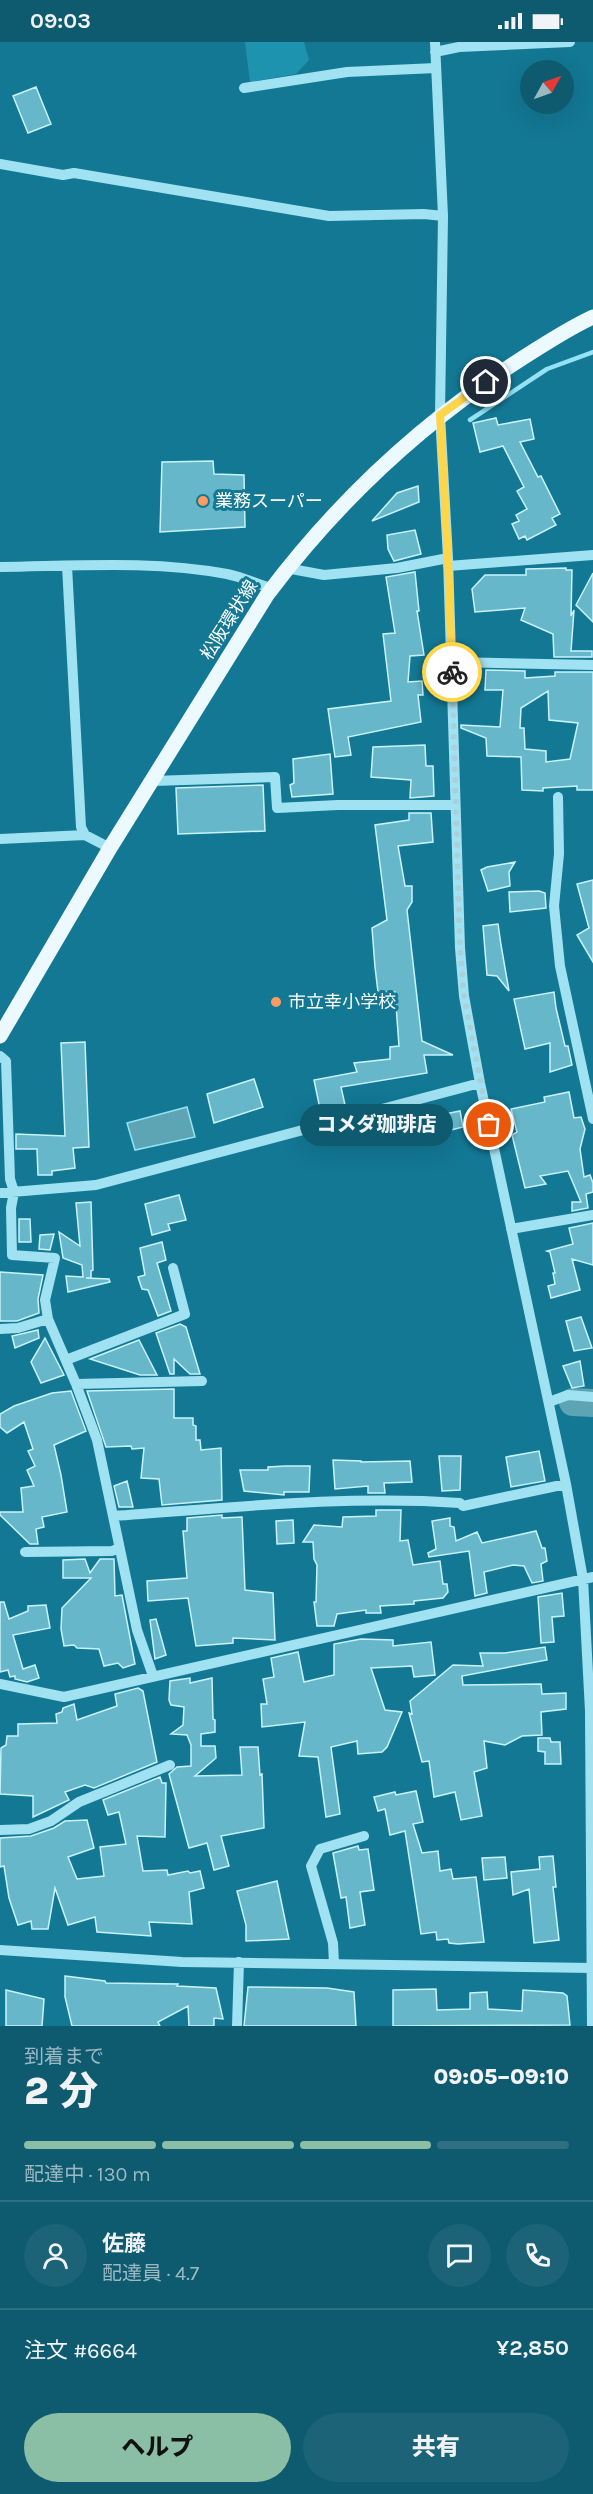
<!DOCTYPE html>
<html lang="ja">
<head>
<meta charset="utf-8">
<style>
	:root { --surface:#0e5a6f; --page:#1c6377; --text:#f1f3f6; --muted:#9bb9c3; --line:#2e6f82; --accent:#8abfa5 }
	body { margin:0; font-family:Karla,"Noto Sans JP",sans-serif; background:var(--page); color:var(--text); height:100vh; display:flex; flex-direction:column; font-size:22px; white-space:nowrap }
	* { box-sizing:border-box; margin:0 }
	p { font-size:20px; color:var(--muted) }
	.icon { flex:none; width:33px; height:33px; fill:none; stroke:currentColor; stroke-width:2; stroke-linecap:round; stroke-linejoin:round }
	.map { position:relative; height:1984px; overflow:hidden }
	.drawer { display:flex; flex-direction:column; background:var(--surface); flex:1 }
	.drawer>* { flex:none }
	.needle { width:39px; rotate:50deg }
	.controls { position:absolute; left:520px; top:18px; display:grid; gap:12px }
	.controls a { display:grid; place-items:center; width:54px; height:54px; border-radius:50%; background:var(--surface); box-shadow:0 6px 24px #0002; font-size:30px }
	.pin { position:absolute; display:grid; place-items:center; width:51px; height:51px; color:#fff; margin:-26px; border:3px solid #fff; border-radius:50%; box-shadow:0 2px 6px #0007 }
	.courier { position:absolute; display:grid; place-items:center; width:60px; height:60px; margin:-30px; border:4px solid #ffd54a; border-radius:50%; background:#fff; color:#222; box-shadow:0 2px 8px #0007 }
	.bubble { position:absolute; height:42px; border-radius:21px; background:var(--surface); box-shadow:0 6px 24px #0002; font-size:20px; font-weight:800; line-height:42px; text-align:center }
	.headline em { font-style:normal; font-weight:800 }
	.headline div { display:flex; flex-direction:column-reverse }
	.headline { display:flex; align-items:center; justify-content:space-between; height:102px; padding:0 24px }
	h1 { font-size:39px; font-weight:800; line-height:45px }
	.bar { display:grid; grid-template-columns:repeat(4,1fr); gap:9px 6px; align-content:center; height:72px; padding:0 24px }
	.bar i { height:8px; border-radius:4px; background:var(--line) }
	.bar .current { background:var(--accent) }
	.bar p { grid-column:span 4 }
	.line { display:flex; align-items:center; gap:15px; padding:0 24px; border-top:2px solid var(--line) }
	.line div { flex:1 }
	.round { display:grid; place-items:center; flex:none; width:63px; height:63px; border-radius:32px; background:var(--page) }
	.cta { display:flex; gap:12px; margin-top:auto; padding:12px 24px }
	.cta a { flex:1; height:69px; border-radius:36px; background:var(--accent); color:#111; font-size:24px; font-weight:800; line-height:69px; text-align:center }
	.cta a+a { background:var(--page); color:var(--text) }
	.status { display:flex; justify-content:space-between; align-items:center; height:42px; padding:0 30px; background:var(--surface); direction:ltr }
	.status svg { height:16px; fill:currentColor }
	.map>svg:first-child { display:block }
</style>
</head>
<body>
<div class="status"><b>09:03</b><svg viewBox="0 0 49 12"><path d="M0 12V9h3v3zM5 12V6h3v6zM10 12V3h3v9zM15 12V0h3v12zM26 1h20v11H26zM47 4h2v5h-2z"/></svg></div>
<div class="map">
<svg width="593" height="1984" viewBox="0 0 593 1984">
	<rect width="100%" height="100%" fill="#137894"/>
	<path fill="#1d93b0" d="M245,0H304L309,18L296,32L250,40Z"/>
	<path fill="#5da4b5" stroke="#93e3f5" stroke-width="1.5" d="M187,1065L195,1095L135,1108L127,1081Z"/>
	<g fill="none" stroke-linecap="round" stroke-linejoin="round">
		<path stroke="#93e3f5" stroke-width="4.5" d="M470,378L547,327L593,310"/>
		<path stroke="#5da4b5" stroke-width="28" d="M573,1360L593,1361"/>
	</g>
	<path fill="#67b7cb" stroke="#c8f3fd" stroke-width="1.5" fill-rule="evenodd" d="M36,45L51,82L28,91L13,54Z
		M496,376L498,383L530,377L534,397L520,400L538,435L541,434L560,472L552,476L556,483L527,498L525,494L519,497L512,482L519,479L516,473L527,467L517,449L524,445L503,404L480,410L473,381Z
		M213,419L214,432L244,433L245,485L160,490L162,420Z
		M418,444L419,460L372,479L397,451Z
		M415,488L421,512L394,519L388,507L387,493Z
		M566,526V528H572L571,574L574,568L571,609H592V615H554L553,592L521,578L525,566L475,570L472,547L485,533H526V527Z
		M415,530L419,569H417L424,613L410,614L408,640L422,639L423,653H418L421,680L348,695L351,713L335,715L328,667L391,659L383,592L395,591L386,535Z
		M593,531V580L576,563Z
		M486,628L525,629V636L555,634V630H593V748H577V744L543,746V749L522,748L521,715L487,714L486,696L461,686V683L500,685L503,648H485ZM548,649L549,678L578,681L570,717L546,720V709L525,707L524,686H520L521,666Z
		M425,703L426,724H433L434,754L410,756L411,738L371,735L373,705Z
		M330,712L333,752L292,755L290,743L294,741L293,717Z
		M263,743L265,789L178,792L176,746Z
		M409,771H431L433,800L398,804L405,844H412V860L407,868L422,999L453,1013H424L427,1031L341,1045L345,1063L320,1067L314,1038L357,1030L354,1021L390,1017V1005L399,1004L395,950H378L375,925L372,886L387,878L375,783L409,778Z
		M515,820L509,830L510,844L488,849L481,828L487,825Z
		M593,838V920L577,893L589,886L577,842Z
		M539,849L545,851L546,866L510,870L509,850Z
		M498,882L501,903L509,949L497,934L487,933L483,884Z
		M554,950L556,966L565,1004H568L572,1023L550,1030V1001L525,1007L514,957Z
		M85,1000L89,1105L73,1106L75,1126L52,1129V1133H38L37,1107H16V1092L65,1094L61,1001Z
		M254,1037L263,1065L214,1081L207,1052Z
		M569,1050L574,1076L581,1075L585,1087L580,1107L584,1135L590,1133L593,1141V1150L586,1152L588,1166L572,1169V1160H581L568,1129L540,1134L546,1142L525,1146L512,1093L517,1090L511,1067L545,1060L544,1055Z
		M460,1069L463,1085L439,1091L435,1074Z
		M179,1153L186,1178L168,1182L170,1188L152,1193L145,1162Z
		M91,1160L93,1228L91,1229V1236H86L109,1237L110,1240L68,1250L66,1234L83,1235L82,1223L63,1216L59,1190L80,1204L76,1161Z
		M19,1177H30L31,1200H19Z
		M593,1181V1223L572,1217L580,1248L551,1256L548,1244L555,1242L553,1231H555L550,1210L547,1209L573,1202L569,1186Z
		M54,1192L50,1208L39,1207L40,1193Z
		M162,1200L166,1218L157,1221L171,1269L158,1274L148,1248L142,1247L138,1235L145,1233L140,1206Z
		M0,1230L43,1233L38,1257L39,1271L17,1279H0Z
		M581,1275L592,1306L574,1309L566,1279Z
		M180,1282L186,1285L200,1332H190L174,1317V1332H170L156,1291Z
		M38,1288L39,1296L15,1306L12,1294Z
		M45,1296L64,1333L41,1341L31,1320Z
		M139,1298L157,1333H140L90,1317Z
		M580,1319L584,1344L572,1346L563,1324Z
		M174,1347V1376H193V1383L196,1384V1398H200L201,1408L221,1406L222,1458L162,1463L159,1437L141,1436L144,1406L132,1407L131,1404L106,1405L87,1349Z
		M71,1349L86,1389L54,1403L61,1433L67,1470L42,1475L44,1485L36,1487L38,1502H30L0,1473V1470H23L21,1446L34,1444L27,1428L35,1424L28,1409L33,1407L24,1380L7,1391L0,1385V1372L14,1364L52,1351Z
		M539,1409L545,1439L511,1445L506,1415Z
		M439,1414H461L460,1448L442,1449Z
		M333,1418L361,1419V1420L410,1419L412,1440L384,1441L385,1451H368V1444L335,1447Z
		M285,1424H310L309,1450H284V1453L244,1449L240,1428H268V1425Z
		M127,1439L133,1465H119L114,1444Z
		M376,1468H401L400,1499L408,1498L413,1523L440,1519L443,1542H447L448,1550L443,1556L414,1559V1562L380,1564L381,1571H366V1568L337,1572L334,1584H317L314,1560H316L317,1523L314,1517L313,1500H303L314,1483L342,1485L343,1475L376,1474Z
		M222,1473V1476L242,1475L245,1548L273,1551L275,1598L233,1596V1601L196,1604L188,1556L148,1559L147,1539L187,1536L183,1489H187V1476Z
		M450,1476V1484L454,1485L456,1499L477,1490L482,1501L536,1489L542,1506H545L547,1519L541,1522L543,1539L532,1541L524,1524L513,1523L484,1530L487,1551L475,1554L469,1509L429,1515L428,1511L436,1507L432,1479Z
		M293,1478L294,1501L277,1502L276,1479Z
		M85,1517L90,1531L100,1517H114L115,1554L122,1553L135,1622L123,1626L118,1621L104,1624L99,1607L77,1606L74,1603L64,1604L61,1587L62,1566L91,1536H63V1518Z
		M562,1551L564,1574L552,1575L554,1600L541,1601L538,1555Z
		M0,1560H4L9,1577L28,1569V1564L46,1563L50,1586L13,1593L23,1627L35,1623L39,1636L27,1640L15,1637V1634L10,1635L8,1628L0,1630Z
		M156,1577L166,1613L155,1617L150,1578Z
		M361,1597L393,1598V1604L431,1600L435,1633L414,1635L412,1624L371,1626L385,1668L402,1670L387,1705L382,1710L358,1712L357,1699L331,1705L340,1772L326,1775L318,1715L299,1714L305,1680L262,1685L261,1662H267L263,1637L274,1635L271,1616L298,1610L304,1640L334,1633V1602Z
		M545,1605L547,1618L462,1634L463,1643L541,1642L542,1652L566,1651V1667L541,1670L542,1693L522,1694L505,1703L484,1699L487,1726L474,1730L482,1774L461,1778L455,1750L434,1755L429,1719L422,1720L409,1671L412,1672L410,1659L453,1623L483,1624L480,1611H505Z
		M190,1636V1641L212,1636L213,1677L215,1678V1690L201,1692V1704H215L216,1716L195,1734L242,1733L240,1705H258L260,1733L262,1732L264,1786L221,1794L229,1824L214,1828L207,1801L189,1806L169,1732L177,1725L191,1724V1703L187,1693L171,1692L183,1683L184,1665L171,1663L169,1658L170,1639Z
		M138,1646L143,1649L157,1720L94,1746L85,1743L65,1750L69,1758L33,1775V1754L0,1752L1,1706L6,1703L7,1694H18V1682L57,1681L56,1672L62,1670L63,1666L74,1662L77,1678L117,1664L115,1652Z
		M538,1696H550L551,1700H560L561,1722H545V1710L538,1709Z
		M160,1735L162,1741H166L165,1795L137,1794L143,1829L167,1828L168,1833L188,1829L190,1831L200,1829L204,1846L189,1850L192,1882L149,1880L151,1894L97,1890L95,1875L68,1883L55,1846L48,1887H32L31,1879L18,1883L9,1856L4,1824L0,1825V1796L31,1794L54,1786L65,1779L87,1778L94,1806L68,1815L77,1837L104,1834L100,1805L126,1802L119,1770L108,1773L103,1758Z
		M416,1749L423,1780L413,1782L422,1811L438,1809L440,1829L451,1827L453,1837L476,1835L484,1900L458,1902L449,1901L448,1897L437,1898L436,1890L421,1892L405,1789L390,1793L385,1767L378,1769L374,1755L395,1750L396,1753Z
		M358,1804L359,1808L368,1807L374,1848L360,1850L365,1883L350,1886L346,1855L341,1856L333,1811Z
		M553,1814L556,1845H553L559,1898L534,1901L529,1847L513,1853L511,1830L540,1827L539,1815Z
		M505,1815L507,1836L484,1838L482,1816Z
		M277,1839L289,1897L246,1899V1883L237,1849Z
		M65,1934L105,1939L106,1941L178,1942L177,1944L216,1946L223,1977L214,1976V1984H189L188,1964L158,1980L160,1984H72L65,1955Z
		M248,1945L327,1946L354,1950L356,1984H244Z
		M436,1947L437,1968L470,1967V1951L487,1950L488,1967L522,1969L523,1948L563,1951L567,1954L570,1983L393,1984V1948Z
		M6,1948L44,1957L42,1984H6Z"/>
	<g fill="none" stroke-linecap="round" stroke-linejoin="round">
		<path stroke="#a1e2f2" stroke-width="10" d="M435,0L443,174L440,373L448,516L460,906L464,954L480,1041L566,1442L583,1537L590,1669L592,1984
			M435,10L459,5L570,0
			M244,46L347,30L436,26
			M0,122L63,133L74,131L329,174L424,172L443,174
			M67,524L81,785L85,793
			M448,524L593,513
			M0,525C75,524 153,518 227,532C242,535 257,542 271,546
			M286,526L324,533L397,526L448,516
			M451,620L593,623
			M153,739L275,735L277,766L338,763H455
			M558,755L559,812L554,864L560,924L593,1077
			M0,797L85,793L110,806
			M0,1014L6,1019L10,1137L14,1150L11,1166L12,1213L55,1216L45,1258L48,1277
			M0,1151L96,1143L480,1041
			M511,1187L593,1173
			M0,1287L18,1286L48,1277L76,1342L97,1398L137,1588L153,1634
			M66,1318L185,1272L173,1226
			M76,1342L202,1339
			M549,1360L568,1353L593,1355
			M113,1474C229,1466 344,1453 460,1461L463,1464L566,1442
			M25,1510L112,1509L119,1506
			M0,1642L64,1655L593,1535
			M0,1788L29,1787L51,1779L79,1760L170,1723
			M0,1908L182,1920L593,1926
			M334,1922L333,1901L311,1824L320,1807L364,1794
			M237,1984L239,1920"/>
		<path stroke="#ecfaff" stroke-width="15" d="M0,994L110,806L267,553C337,460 420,382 518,319C543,303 567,287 593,275"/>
	</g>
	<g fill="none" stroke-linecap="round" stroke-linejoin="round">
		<path stroke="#acd0da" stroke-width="6" stroke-dasharray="0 10.8" d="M452,630L460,906L464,954L489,1083"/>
		<path stroke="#ffd54a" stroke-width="8" d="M452,630L448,516L440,373L486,340"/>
	</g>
	<g fill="#ff9a62" stroke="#137894" stroke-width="2">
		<circle cx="203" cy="459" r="6"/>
		<circle cx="276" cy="960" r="6"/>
	</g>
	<g text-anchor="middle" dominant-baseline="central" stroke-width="6" stroke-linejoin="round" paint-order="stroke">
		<g font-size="18" fill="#fff" stroke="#137894" text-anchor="start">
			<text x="215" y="459">業務スーパー</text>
			<text x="288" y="960">市立幸小学校</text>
		</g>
		<g font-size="18" fill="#fff" stroke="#137894">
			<text transform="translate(229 578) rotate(-58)">松阪環状線</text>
		</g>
	</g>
</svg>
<div class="controls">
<a><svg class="needle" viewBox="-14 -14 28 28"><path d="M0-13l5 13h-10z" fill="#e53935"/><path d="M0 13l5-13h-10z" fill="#9bb9c3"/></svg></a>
</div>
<div class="pin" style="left:489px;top:1083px;background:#ea580c"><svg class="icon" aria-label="bag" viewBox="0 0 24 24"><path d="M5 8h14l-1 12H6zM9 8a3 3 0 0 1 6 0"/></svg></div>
<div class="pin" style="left:486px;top:340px;background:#1f2937"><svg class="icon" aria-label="home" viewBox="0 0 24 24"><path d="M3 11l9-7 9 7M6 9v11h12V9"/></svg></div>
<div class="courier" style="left:452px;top:630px"><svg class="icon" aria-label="bike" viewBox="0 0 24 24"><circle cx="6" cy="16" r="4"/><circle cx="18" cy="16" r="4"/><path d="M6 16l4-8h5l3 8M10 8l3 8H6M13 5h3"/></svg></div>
<div class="bubble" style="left:300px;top:1062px;width:153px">コメダ珈琲店</div>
</div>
<section class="drawer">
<div class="headline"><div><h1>2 分</h1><p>到着まで</p></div><em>09:05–09:10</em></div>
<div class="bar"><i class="current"></i><i class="current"></i><i class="current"></i><i></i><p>配達中 · 130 m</p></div>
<div class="line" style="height:108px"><a class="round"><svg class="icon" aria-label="person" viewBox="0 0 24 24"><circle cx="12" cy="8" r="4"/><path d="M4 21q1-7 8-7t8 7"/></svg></a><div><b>佐藤</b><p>配達員 · 4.7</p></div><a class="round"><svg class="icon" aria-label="chat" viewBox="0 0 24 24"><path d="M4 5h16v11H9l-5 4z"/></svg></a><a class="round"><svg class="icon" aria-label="phone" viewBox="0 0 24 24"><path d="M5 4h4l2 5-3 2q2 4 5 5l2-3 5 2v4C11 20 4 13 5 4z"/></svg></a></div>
<div class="line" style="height:78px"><div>注文 #6664</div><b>¥2,850</b></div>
<div class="cta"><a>ヘルプ</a><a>共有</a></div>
</section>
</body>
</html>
